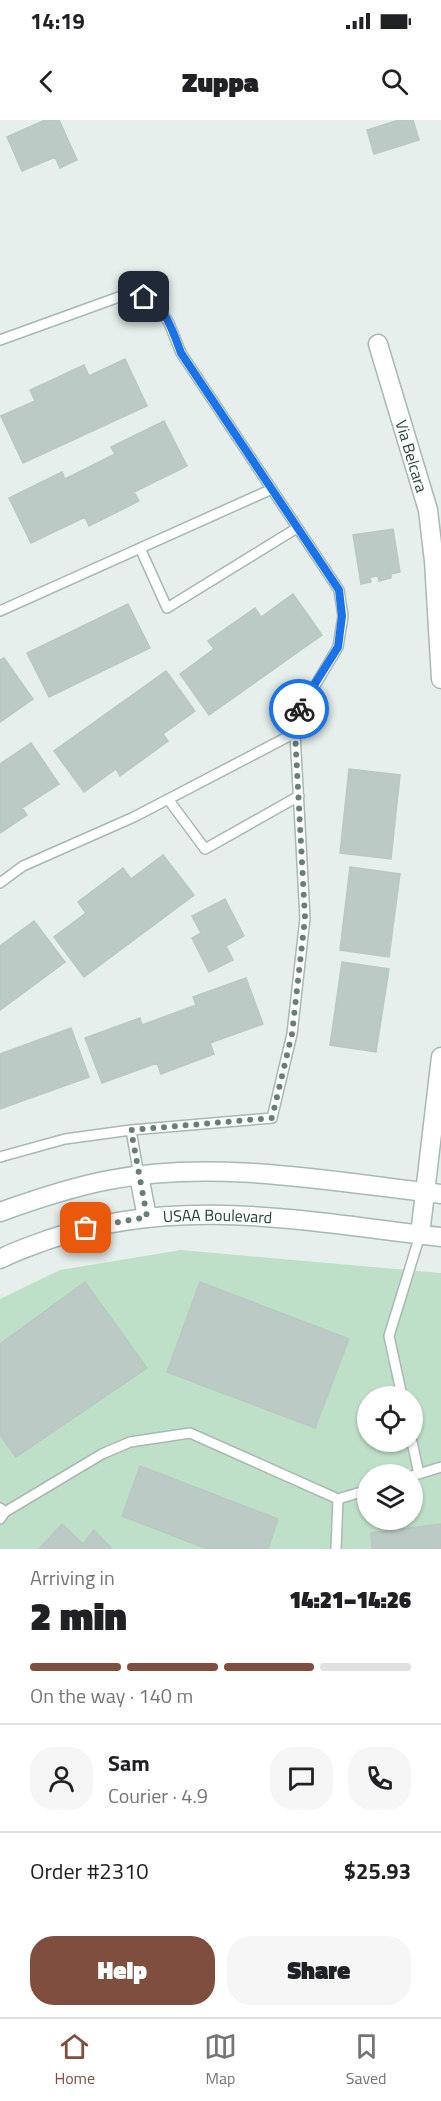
<!DOCTYPE html>
<html lang="en">
<head>
<meta charset="utf-8">
<style>
	:root { --surface:#fff; --page:#f6f6f6; --text:#202124; --muted:#757577; --line:#e0e0e0; --accent:#7f4e3f }
	body { margin:0; font-family:"Titillium Web",sans-serif; background:var(--page); color:var(--text); height:100vh; display:flex; flex-direction:column; font-size:22px; white-space:nowrap }
	* { box-sizing:border-box; margin:0 }
	p { font-size:20px; color:var(--muted) }
	.icon { flex:none; width:33px; height:33px; fill:none; stroke:currentColor; stroke-width:2; stroke-linecap:round; stroke-linejoin:round }
	.map { position:relative; height:1429px; overflow:hidden }
	.panel { display:flex; flex-direction:column; background:var(--surface); flex:1 }
	.panel>* { flex:none }
	.controls { position:absolute; left:357px; top:1266px; display:grid; gap:12px }
	.controls a { display:grid; place-items:center; width:66px; height:66px; border-radius:50%; background:var(--surface); box-shadow:0 2px 4px #0004; font-size:30px }
	.pin { position:absolute; display:grid; place-items:center; width:51px; height:51px; color:#fff; margin:-26px; border-radius:12px; box-shadow:0 3px 9px #0006 }
	.courier { position:absolute; display:grid; place-items:center; width:60px; height:60px; margin:-30px; border:4px solid #1a73e8; border-radius:50%; background:#fff; color:#222; box-shadow:0 2px 8px #0007 }
	.head em { font-style:normal; font-weight:800 }
	.head div { display:flex; flex-direction:column-reverse }
	.head { display:flex; align-items:center; justify-content:space-between; height:102px; padding:0 30px }
	h1 { font-size:39px; font-weight:800; line-height:45px }
	.bar { display:grid; grid-template-columns:repeat(4,1fr); gap:9px 6px; align-content:center; height:72px; padding:0 30px }
	.bar i { height:8px; border-radius:4px; background:var(--line) }
	.bar .active { background:var(--accent) }
	.bar p { grid-column:span 4 }
	.line { display:flex; align-items:center; gap:15px; padding:0 30px; border-top:2px solid var(--line) }
	.line div { flex:1 }
	.round { display:grid; place-items:center; flex:none; width:63px; height:63px; border-radius:24px; background:var(--page) }
	.button { display:flex; gap:12px; margin-top:auto; padding:12px 30px }
	.button a { flex:1; height:69px; border-radius:24px; background:var(--accent); color:#fff; font-size:24px; font-weight:800; line-height:69px; text-align:center }
	.button a+a { background:var(--page); color:var(--text) }
	.status { display:flex; justify-content:space-between; align-items:center; height:42px; padding:0 30px; background:var(--surface); direction:ltr }
	.status svg { height:16px; fill:currentColor }
	header { display:flex; justify-content:space-between; align-items:center; height:78px; padding:0 30px; background:var(--surface); font-size:27px; font-weight:800 }
	.tabs { display:flex; justify-content:space-around; align-items:center; height:84px; border-top:2px solid var(--line); background:var(--surface); font-size:16px; color:var(--muted) }
	.tabs a { display:grid; justify-items:center; gap:3px }
	.tabs .active { color:var(--accent) }
	.map>svg:first-child { display:block }
</style>
</head>
<body>
<div class="status"><b>14:19</b><svg viewBox="0 0 49 12"><path d="M0 12V9h3v3zM5 12V6h3v6zM10 12V3h3v9zM15 12V0h3v12zM26 1h20v11H26zM47 4h2v5h-2z"/></svg></div>
<header><svg class="icon" aria-label="back" viewBox="0 0 24 24"><path d="M15 5l-7 7 7 7"/></svg>Zuppa<svg class="icon" aria-label="search" viewBox="0 0 24 24"><circle cx="10" cy="10" r="6"/><path d="M15 15l6 6"/></svg></header>
<div class="map">
<svg width="441" height="1429" viewBox="0 0 441 1429">
	<rect width="100%" height="100%" fill="#e6efeb"/>
	<path fill="#bfe0c8" fill-rule="evenodd" d="M181,1130L441,1153V1429H0V1179L60,1150ZM368,1276H412V1322H368ZM368,1354H412V1400H368Z"/>
	<path fill="#bbcac4" stroke="#b8c9c2" stroke-width="1.5" d="M45,0H59L77,40L60,48L55,37L22,51L7,17Z
		M399,0H413L419,20L374,34L367,10Z
		M125,239L147,286L23,343L1,296L35,281L30,270L84,245L89,256Z
		M164,301L187,346L134,372L139,381L89,406L85,397L31,423L9,378L62,352L65,359L115,334L111,327Z
		M393,409L400,452L391,454V458L379,461L378,456L370,457L371,462L361,464L353,415Z
		M293,474L322,515L209,595L180,554L214,529L208,521L255,488L261,497Z
		M128,484L150,528L49,577L27,533Z
		M4,538L33,579L0,602V540Z
		M166,551L195,591L163,614L168,621L120,656L116,649L84,672L54,631Z
		M31,623L59,664L22,688L27,695L0,713V644Z
		M349,649L400,655L391,739L340,733Z
		M163,735L194,775L84,857L54,817L86,793L78,782L123,748L131,759Z
		M350,747L400,754L389,837L340,830Z
		M225,779L244,816L226,826L233,840L209,852L192,818L201,813L192,796Z
		M34,801L65,842L0,890V826Z
		M342,842L389,849L376,932L330,925Z
		M246,858L263,904L210,923L214,934L161,954L157,943L102,963L85,918L140,898L142,905L196,885L193,877Z
		M71,908L89,957L0,989V934Z
		M85,1162L147,1248L16,1337L0,1315V1224Z
		M200,1162L349,1219L315,1308L167,1252Z
		M140,1346L278,1399L268,1429H207L122,1396Z
		M62,1404L83,1424L94,1410L112,1429H39Z
		M441,1404V1429H372L371,1413Z"/>
	<g fill="none" stroke-linecap="round" stroke-linejoin="round">
		<g stroke="#a8b8b2" stroke-width="12">
			<path id="lane" d="M0,220L130,173L155,182L169,203L181,233L339,470L343,496L338,527L310,574L296,593L295,613L305,798L292,914L272,998L131,1010L65,1019L0,1037
				M140,428L167,488L297,408
				M0,491L272,369
				M168,679L205,729L299,676
				M0,763L23,746L134,697L295,613
				M131,1010L139,1056
				M402,1276L389,1216L420,1115
				M412,1322L419,1354
				M412,1356L441,1347
				M0,1388L5,1392L0,1399
				M5,1392L102,1334L130,1322L190,1313L338,1379L368,1370
				M336,1429L338,1379"/>
		</g>
		<g stroke="#a8b8b2" stroke-width="21">
			<g id="street">
				<path id="s1" d="M378,224L428,390L434,441L441,559"/>
				<path d="M139,1056L147,1097"/>
				<path d="M420,1115L441,937"/>
			</g>
		</g>
		<g stroke="#a4bbb3" stroke-width="21">
			<g id="secondary">
				<path d="M0,1092C36,1079 72,1067 109,1060C217,1039 333,1062 441,1074"/>
				<path id="s2" d="M0,1139C15,1131 31,1126 47,1120C179,1074 307,1102 441,1117"/>
			</g>
		</g>
		<use href="#lane" stroke="#fff" stroke-width="9"/>
		<use href="#street" stroke="#fff" stroke-width="18"/>
		<use href="#secondary" stroke="#fff" stroke-width="18"/>
	</g>
	<g fill="none" stroke-linecap="round" stroke-linejoin="round">
		<path stroke="#687f78" stroke-width="6" stroke-dasharray="0 10.8" d="M86,1108L147,1097L131,1010L272,998L292,914L305,798L295,613L296,593L299,589"/>
		<path stroke="#1a73e8" stroke-width="8" d="M144,177C166,186 173,212 181,233L339,470L342,496L338,527L299,589"/>
	</g>
	<g text-anchor="middle" dominant-baseline="central" stroke-width="4.5" stroke-linejoin="round" paint-order="stroke">
		<g font-size="16" fill="#24423a" stroke="#f7fbf9">
			<text stroke="none"><textPath href="#s1" startOffset="117">Via Belcara</textPath></text>
			<text stroke="none"><textPath href="#s2" startOffset="224">USAA Boulevard</textPath></text>
		</g>
	</g>
</svg>
<div class="controls">
<a><svg class="icon" aria-label="locate" viewBox="0 0 24 24"><circle cx="12" cy="12" r="6"/><path d="M12 2v4M12 18v4M2 12h4M18 12h4"/></svg></a>
<a><svg class="icon" aria-label="layers" viewBox="0 0 24 24"><path d="M12 4l9 5-9 5-9-5zM3 14l9 5 9-5"/></svg></a>
</div>
<div class="pin" style="left:86px;top:1108px;background:#ea580c"><svg class="icon" aria-label="bag" viewBox="0 0 24 24"><path d="M5 8h14l-1 12H6zM9 8a3 3 0 0 1 6 0"/></svg></div>
<div class="pin" style="left:144px;top:177px;background:#1f2937"><svg class="icon" aria-label="home" viewBox="0 0 24 24"><path d="M3 11l9-7 9 7M6 9v11h12V9"/></svg></div>
<div class="courier" style="left:299px;top:589px"><svg class="icon" aria-label="bike" viewBox="0 0 24 24"><circle cx="6" cy="16" r="4"/><circle cx="18" cy="16" r="4"/><path d="M6 16l4-8h5l3 8M10 8l3 8H6M13 5h3"/></svg></div>
</div>
<section class="panel">
<div class="head"><div><h1>2 min</h1><p>Arriving in</p></div><em>14:21–14:26</em></div>
<div class="bar"><i class="active"></i><i class="active"></i><i class="active"></i><i></i><p>On the way · 140 m</p></div>
<div class="line" style="height:108px"><a class="round"><svg class="icon" aria-label="person" viewBox="0 0 24 24"><circle cx="12" cy="8" r="4"/><path d="M4 21q1-7 8-7t8 7"/></svg></a><div><b>Sam</b><p>Courier · 4.9</p></div><a class="round"><svg class="icon" aria-label="chat" viewBox="0 0 24 24"><path d="M4 5h16v11H9l-5 4z"/></svg></a><a class="round"><svg class="icon" aria-label="phone" viewBox="0 0 24 24"><path d="M5 4h4l2 5-3 2q2 4 5 5l2-3 5 2v4C11 20 4 13 5 4z"/></svg></a></div>
<div class="line" style="height:78px"><div>Order #2310</div><b>$25.93</b></div>
<div class="button"><a>Help</a><a>Share</a></div>
</section>
<nav class="tabs">
<a class="active"><svg class="icon" aria-label="home" viewBox="0 0 24 24"><path d="M3 11l9-7 9 7M6 9v11h12V9"/></svg>Home</a>
<a><svg class="icon" aria-label="map" viewBox="0 0 24 24"><path d="M3 6l6-2 6 2 6-2v14l-6 2-6-2-6 2zM9 4v14M15 6v14"/></svg>Map</a>
<a><svg class="icon" aria-label="saved" viewBox="0 0 24 24"><path d="M7 4h10v16l-5-4-5 4z"/></svg>Saved</a>
</nav>
</body>
</html>
